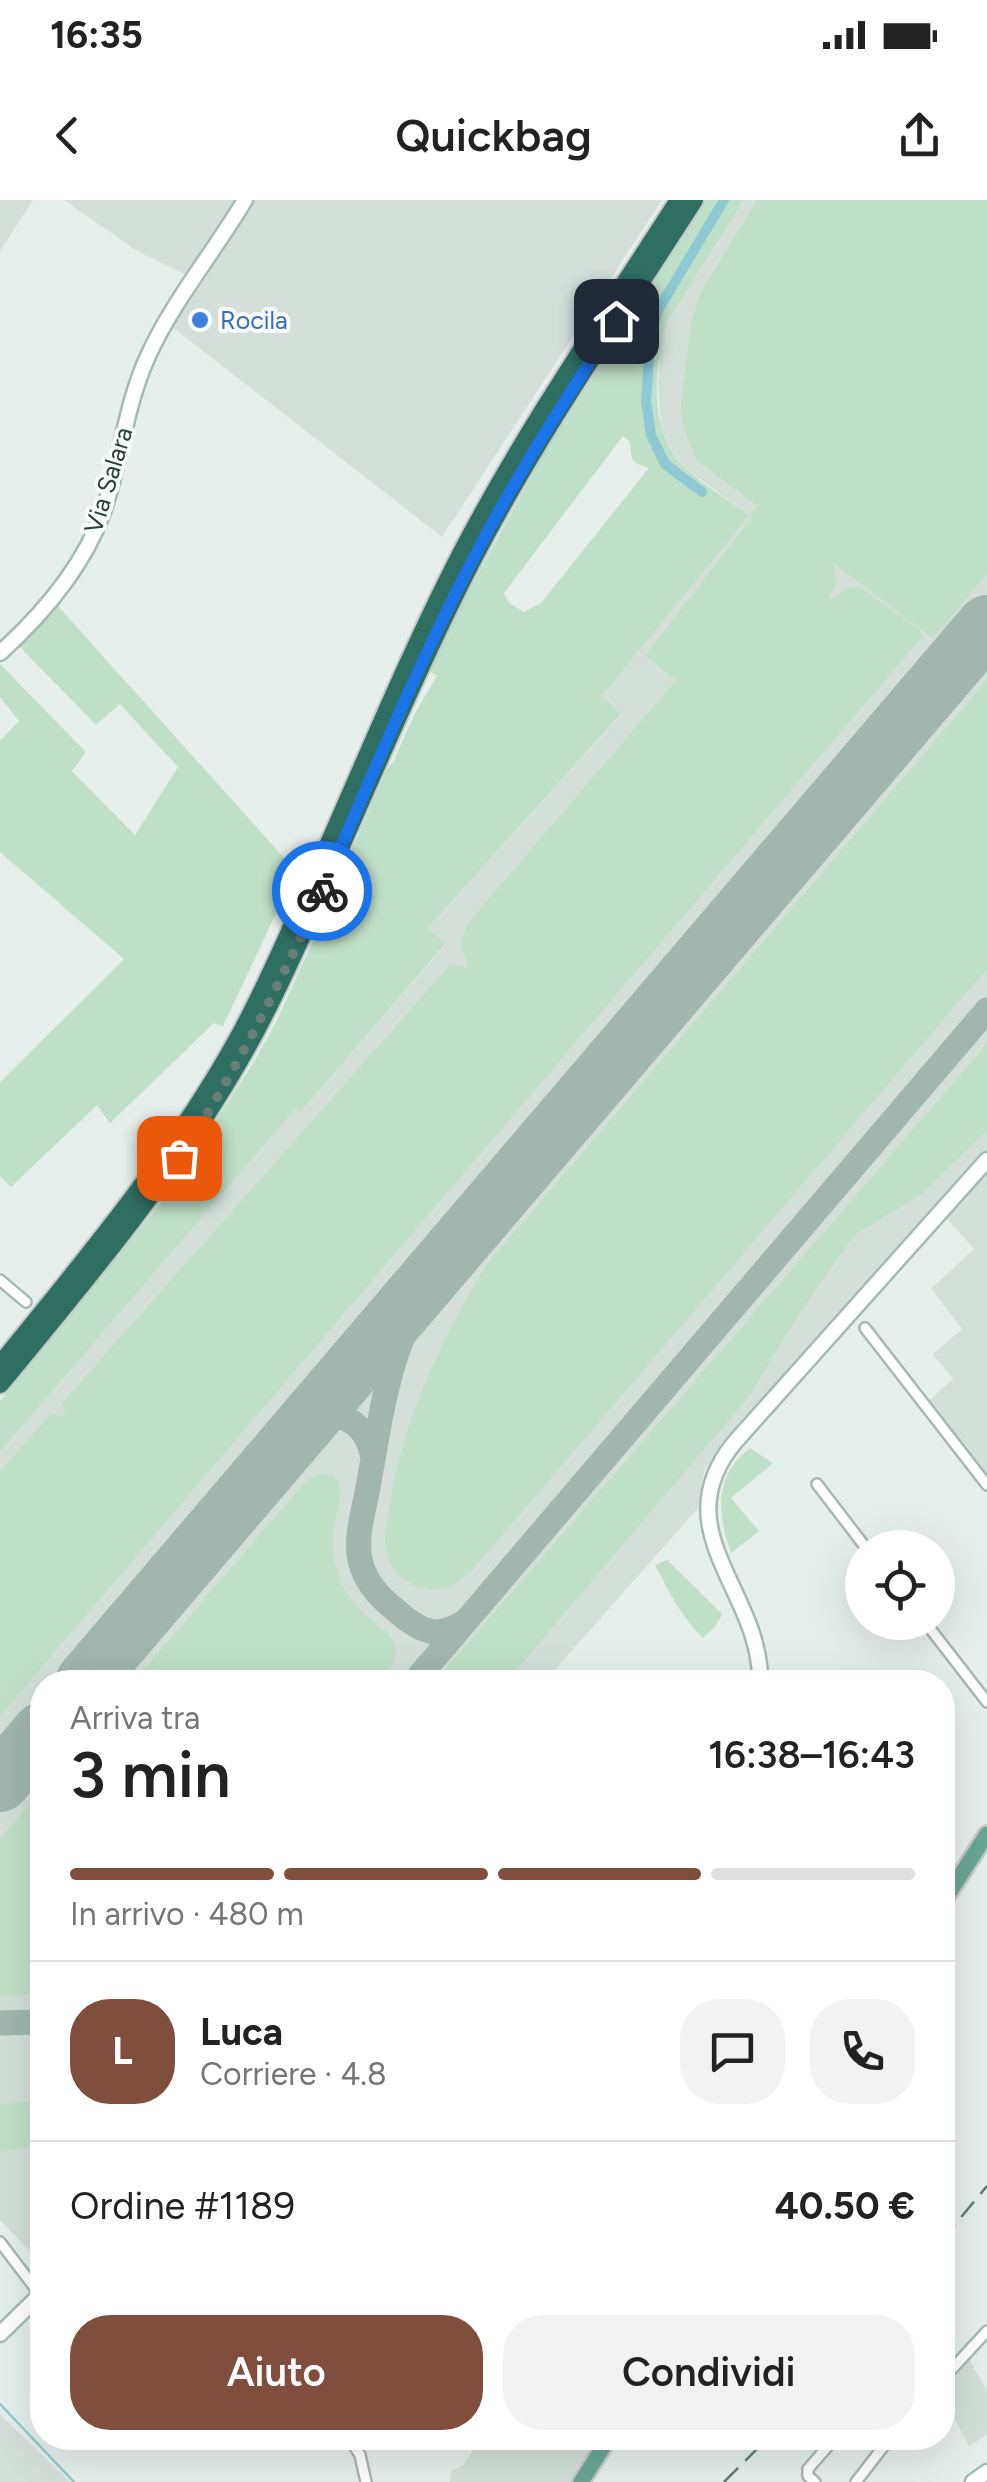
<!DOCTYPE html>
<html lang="it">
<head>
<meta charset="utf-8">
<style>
	:root { --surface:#fff; --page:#f2f2f2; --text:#222; --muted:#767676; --line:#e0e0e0; --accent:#804e3d }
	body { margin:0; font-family:Figtree,sans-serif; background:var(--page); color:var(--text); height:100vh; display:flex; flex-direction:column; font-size:38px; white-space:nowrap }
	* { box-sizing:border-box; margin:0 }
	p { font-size:32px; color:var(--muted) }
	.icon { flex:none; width:55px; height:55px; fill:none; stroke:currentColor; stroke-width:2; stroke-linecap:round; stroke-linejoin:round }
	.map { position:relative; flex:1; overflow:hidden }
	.side { position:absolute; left:30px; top:1470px; width:925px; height:780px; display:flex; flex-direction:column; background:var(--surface); border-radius:40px; box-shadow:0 10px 40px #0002 }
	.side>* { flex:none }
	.fabs { position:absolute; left:845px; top:1330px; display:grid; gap:20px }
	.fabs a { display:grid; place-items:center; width:110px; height:110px; border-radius:50%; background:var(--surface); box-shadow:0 10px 40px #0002; font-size:50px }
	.pin { position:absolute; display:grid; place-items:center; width:85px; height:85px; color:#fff; margin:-42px; border-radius:20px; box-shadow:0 5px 15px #0006 }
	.courier { position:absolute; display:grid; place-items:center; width:100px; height:100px; margin:-50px; border:8px solid #1a73e8; border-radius:50%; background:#fff; color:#222; box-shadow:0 2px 12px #0007 }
	.head em { font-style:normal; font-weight:600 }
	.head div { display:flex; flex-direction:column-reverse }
	.head { display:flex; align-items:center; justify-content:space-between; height:170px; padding:0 40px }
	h1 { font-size:65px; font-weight:600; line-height:75px }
	.bar { display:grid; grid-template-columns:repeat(4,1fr); gap:15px 10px; align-content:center; height:120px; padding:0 40px }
	.bar i { height:12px; border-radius:8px; background:var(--line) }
	.bar .active { background:var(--accent) }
	.bar p { grid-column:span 4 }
	.line { display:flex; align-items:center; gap:25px; padding:0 40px; border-top:2px solid var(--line) }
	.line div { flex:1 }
	.round { display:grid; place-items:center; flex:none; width:105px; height:105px; border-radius:40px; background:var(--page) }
	.cta { display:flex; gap:20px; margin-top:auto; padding:20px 40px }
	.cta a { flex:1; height:115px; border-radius:40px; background:var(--accent); color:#fff; font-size:40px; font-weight:600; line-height:115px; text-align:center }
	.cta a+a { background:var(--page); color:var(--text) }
	.status { display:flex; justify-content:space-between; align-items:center; height:70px; padding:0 50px; background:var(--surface); direction:ltr }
	.status svg { height:28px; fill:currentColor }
	header { display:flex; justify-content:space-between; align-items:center; height:130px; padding:0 40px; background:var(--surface); font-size:45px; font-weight:600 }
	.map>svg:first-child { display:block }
</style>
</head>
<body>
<div class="status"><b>16:35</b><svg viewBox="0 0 49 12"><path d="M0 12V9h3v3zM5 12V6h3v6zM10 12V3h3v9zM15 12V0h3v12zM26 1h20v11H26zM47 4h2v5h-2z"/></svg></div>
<header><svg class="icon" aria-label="back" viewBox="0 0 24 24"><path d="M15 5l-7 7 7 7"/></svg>Quickbag<svg class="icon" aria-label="share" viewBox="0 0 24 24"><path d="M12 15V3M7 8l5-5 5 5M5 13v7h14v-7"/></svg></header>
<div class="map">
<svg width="987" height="2282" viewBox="0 0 987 2282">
	<rect width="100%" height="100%" fill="#e6efeb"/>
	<path fill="#d4dfda" d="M0,0H33L0,51Z
		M64,0H662L442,337L171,126L199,81L137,51Z
		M744,0H987V950L712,1259L704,1271L699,1307L544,1482H42V2053L37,2059L0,2020V1252L295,908L301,912L445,745L428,728L621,515L602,496L749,315L685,268L675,256L666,241L661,223L658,188L660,146L666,124Z
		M987,967V1279L926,1203L953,1179L933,1154L962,1129L931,1089L974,1049L944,1015Z
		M968,2157L987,2191V2235L969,2246L943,2197V2188Z
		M0,2214L70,2282H0Z
		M447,2238H603L575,2282H450L452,2271L464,2264L477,2244Z"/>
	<path fill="#bfe0c8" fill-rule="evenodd" d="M705,0H744L666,124C654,167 648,233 685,268C704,285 728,300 749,315L758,306L697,261L682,223L681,199L692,118L701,92L757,0H987V374L933,438L833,363L836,384L829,396L833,399L847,388L860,387L920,430L922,437L0,1516V1271L49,1216L52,1214L62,1216L65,1213L62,1203L451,764L469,768L461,745L467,724L676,480L645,456L752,317L750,315L602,496L621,514L428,728L445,744L300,913L295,909L0,1252V1201L175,985L255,860L277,820L311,745L386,571L393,562L415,513L437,476L430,471L460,407L547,248ZM623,236L630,242C631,261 632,263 649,268L541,403L524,412L509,403L504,393Z
		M56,404L296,671L223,826L214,823L110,923L97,905L11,987L0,976V882L124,759L0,652V541L19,521L0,497V464L86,552L72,571L135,635L178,567L120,504L96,525L17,444Z
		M987,480V769L474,1368C458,1384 444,1395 420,1387C403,1381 389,1368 386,1350C383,1335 388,1319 390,1304C404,1217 441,1140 486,1065Z
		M987,844V930L922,994L859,1032L850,1041L801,1111L747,1199L506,1482H434Z
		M750,1248L773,1263L731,1298L759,1331L731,1353C717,1313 714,1276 750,1248Z
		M317,1273L334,1275C346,1292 336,1309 334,1328C332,1345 334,1367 341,1383C347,1394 356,1406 365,1415C377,1426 401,1437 395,1457C393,1467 383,1475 376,1482H133L303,1284Z
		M667,1360L722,1414L715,1427L703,1438C681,1417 669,1391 655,1365Z
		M42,1590V1793L0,1797V1639Z
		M42,1901V1944L0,1952V1904Z"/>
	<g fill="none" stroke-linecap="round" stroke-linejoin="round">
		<path stroke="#8ec9d4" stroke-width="2.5" d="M0,2204L74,2282"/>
		<path stroke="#8ec9d4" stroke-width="10" d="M702,292L665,264L651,235L646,202L650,142L657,112L724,0"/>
		<path stroke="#a2b6b0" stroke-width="25" d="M454,1050C434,1080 413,1110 400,1144C383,1190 377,1239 368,1287C364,1311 354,1339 361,1364C368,1388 385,1402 404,1417C426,1435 441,1437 466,1421
			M302,1227C336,1204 366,1220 373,1258
			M414,1482L987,810
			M0,1823L42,1822"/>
		<path stroke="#a2b6b0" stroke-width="60" d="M85,1482L987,425
			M0,1582L42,1532"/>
		<g stroke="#a8b8b2" stroke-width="14">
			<path id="street" d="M0,1080L26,1102
				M865,1128L987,1285
				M817,1284L866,1348
				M925,1422L987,1502
				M0,2042L41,2096
				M942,2180L987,2131
				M349,2238L360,2255L366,2282
				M815,2282L808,2276V2269L835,2238
				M856,2282L890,2238"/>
		</g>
		<g stroke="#a4bbb3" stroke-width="19">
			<path id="secondary" d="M0,453C43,414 83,368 103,312C121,261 125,206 148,156C173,101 214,52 245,0
				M760,1482C762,1392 662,1330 735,1242L987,960
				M0,2134L42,2093
				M973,2282L987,2272"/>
		</g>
		<g stroke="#c2cac8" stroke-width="20">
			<path id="primary" d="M942,1704L987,1634
				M581,2282L609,2238"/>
		</g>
		<g stroke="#c2cac8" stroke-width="22">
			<path id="highway" d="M0,1165C86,1059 174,955 240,835C269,782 292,726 317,671C364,565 408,457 461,354C525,231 604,117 679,0
				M0,1184C92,1073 184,963 253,836C283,780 308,722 333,664C379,560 423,456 475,355C539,232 619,117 694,0"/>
		</g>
		<use href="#street" stroke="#fff" stroke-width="9"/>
		<use href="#secondary" stroke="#fff" stroke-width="14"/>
		<use href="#primary" stroke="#6aa596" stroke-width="15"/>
		<use href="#highway" stroke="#2f6f62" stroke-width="18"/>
		<path stroke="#5f7d75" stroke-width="2.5" stroke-dasharray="20 10" stroke-linecap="butt" d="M942,2040L987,1986
			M724,2282L768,2238"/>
	</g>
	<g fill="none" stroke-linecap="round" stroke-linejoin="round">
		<path stroke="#687f78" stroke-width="10" stroke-dasharray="0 18" d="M179,958C236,873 280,783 322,691"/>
		<path stroke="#1a73e8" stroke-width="12" d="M322,691C372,576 419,461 478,350C519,271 568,196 616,121"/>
	</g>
	<circle fill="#3f7fe0" stroke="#f7fbf9" stroke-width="4" cx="200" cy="120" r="10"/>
	<g text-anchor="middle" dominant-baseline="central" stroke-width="8" stroke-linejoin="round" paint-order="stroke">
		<g font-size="25" fill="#366cbe" stroke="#f7fbf9" text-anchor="start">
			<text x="220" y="120">Rocila</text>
		</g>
		<g font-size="25" fill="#24423a" stroke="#f7fbf9">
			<text transform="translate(108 280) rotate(-73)">Via Salara</text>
		</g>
	</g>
</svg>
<div class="fabs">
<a><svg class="icon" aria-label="locate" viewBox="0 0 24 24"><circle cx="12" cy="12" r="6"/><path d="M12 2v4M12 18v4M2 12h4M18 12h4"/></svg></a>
</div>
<div class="pin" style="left:179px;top:958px;background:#ea580c"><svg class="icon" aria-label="bag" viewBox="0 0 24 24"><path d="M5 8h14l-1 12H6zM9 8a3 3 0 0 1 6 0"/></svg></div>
<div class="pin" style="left:616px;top:121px;background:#1f2937"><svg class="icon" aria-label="home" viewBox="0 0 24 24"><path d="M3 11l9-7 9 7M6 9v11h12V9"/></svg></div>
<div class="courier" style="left:322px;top:691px"><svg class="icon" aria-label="bike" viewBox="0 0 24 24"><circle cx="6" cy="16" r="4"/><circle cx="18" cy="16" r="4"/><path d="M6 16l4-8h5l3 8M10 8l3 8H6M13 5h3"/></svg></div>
<section class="side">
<div class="head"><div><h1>3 min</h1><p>Arriva tra</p></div><em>16:38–16:43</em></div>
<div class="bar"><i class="active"></i><i class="active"></i><i class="active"></i><i></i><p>In arrivo · 480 m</p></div>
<div class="line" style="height:180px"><b class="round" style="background:var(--accent);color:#fff">L</b><div><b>Luca</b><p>Corriere · 4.8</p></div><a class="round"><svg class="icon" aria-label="chat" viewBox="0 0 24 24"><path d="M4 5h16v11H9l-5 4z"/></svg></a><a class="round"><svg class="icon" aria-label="phone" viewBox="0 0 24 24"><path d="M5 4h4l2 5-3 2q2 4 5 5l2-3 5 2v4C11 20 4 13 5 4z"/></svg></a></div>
<div class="line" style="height:130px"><div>Ordine #1189</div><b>40.50 €</b></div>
<div class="cta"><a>Aiuto</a><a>Condividi</a></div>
</section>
</div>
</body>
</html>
